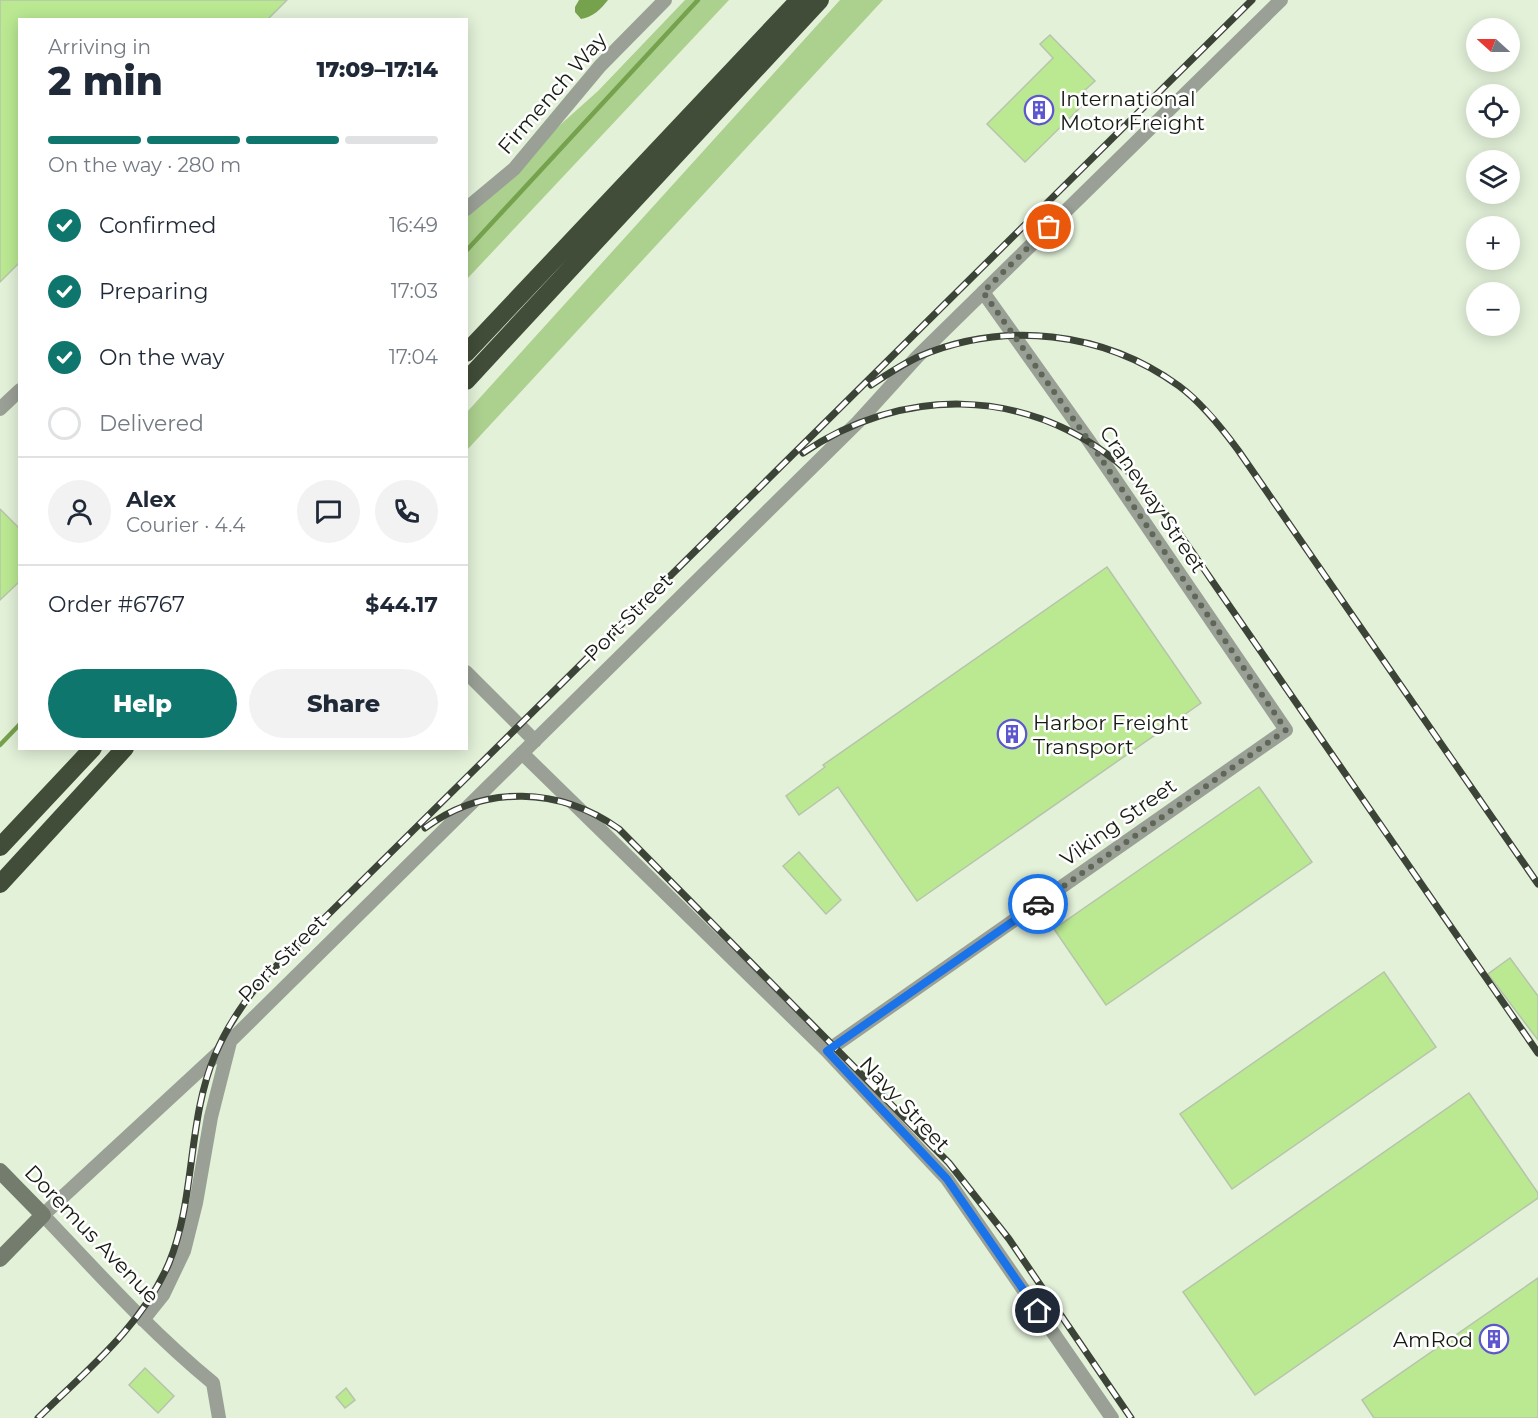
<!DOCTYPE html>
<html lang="en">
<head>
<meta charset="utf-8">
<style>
	:root { --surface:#fff; --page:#f2f2f3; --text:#1f2937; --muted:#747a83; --line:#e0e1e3; --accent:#0f766e }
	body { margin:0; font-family:Montserrat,sans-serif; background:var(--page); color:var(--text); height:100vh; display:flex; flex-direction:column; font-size:22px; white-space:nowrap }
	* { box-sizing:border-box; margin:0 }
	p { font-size:20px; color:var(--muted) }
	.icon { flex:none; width:33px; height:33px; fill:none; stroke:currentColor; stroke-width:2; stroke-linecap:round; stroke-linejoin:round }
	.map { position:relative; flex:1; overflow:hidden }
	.drawer { position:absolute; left:18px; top:18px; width:450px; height:732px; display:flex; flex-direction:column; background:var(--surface); border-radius:0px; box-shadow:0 3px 15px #0003 }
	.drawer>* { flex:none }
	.needle { width:39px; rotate:291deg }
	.tools { position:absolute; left:1466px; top:18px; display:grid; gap:12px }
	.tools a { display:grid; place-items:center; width:54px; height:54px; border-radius:50%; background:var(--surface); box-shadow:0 3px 15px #0003; font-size:30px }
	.pin { position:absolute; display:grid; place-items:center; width:51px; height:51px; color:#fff; margin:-26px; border:3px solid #fff; border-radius:50%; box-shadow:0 2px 6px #0007 }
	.courier { position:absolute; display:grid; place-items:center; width:60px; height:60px; margin:-30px; border:4px solid #1a73e8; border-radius:50%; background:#fff; color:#222; box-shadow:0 2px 8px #0007 }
	.summary em { font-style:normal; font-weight:800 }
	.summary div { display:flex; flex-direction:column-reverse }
	.summary { display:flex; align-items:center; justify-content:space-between; height:102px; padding:0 30px }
	h1 { font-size:39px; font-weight:800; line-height:45px }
	.bar { display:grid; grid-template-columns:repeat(4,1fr); gap:9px 6px; align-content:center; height:72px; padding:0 30px }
	.bar i { height:8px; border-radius:4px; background:var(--line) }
	.bar .on { background:var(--accent) }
	.bar p { grid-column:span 4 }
	.line { display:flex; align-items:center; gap:15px; padding:0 30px; border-top:2px solid var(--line) }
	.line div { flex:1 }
	.round { display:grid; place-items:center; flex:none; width:63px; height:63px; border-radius:32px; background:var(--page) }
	ol { padding:0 30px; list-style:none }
	li { display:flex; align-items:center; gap:18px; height:66px }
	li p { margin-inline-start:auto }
	li .icon { padding:6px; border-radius:50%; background:var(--accent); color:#fff; stroke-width:4 }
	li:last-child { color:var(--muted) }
	li i { width:33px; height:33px; border:3px solid var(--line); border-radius:50% }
	.action { display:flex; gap:12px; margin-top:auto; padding:12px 30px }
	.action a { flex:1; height:69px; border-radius:36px; background:var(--accent); color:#fff; font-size:24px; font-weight:800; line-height:69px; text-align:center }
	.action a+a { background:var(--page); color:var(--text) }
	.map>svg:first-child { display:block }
</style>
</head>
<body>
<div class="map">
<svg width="1538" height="1418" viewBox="0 0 1538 1418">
	<rect width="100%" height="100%" fill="#e3f1d9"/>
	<path fill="#acd08e" d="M685,0H729L467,279L466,209L598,91Z
		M840,0H883L467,450V412Z"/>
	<path fill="#76a24d" d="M579,0H608C601,9 593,17 581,19L575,12V7Z"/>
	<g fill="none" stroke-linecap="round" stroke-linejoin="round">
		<path stroke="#76a24d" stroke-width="4.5" d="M466,251L698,0
			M0,745L20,724"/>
	</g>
	<path fill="#bae992" stroke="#b7c4ac" stroke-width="1.5" d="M0,0H287L267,20H20V262L0,282Z
		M1050,35L1095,81L1085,90L1091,97L1025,162L987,124L1053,58L1040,44Z
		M0,509L20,529V581L0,600Z
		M1107,567L1201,703L917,901L838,787L799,815L786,796L825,767L823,765Z
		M1259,787L1312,862L1106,1005L1054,929Z
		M799,852L841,900L826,914L783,866Z
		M1510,958L1538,996V1040L1488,974Z
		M1384,972L1436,1047L1232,1189L1180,1114Z
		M1469,1093L1538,1193V1198L1255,1395L1183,1292Z
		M1538,1278V1418H1374L1362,1400Z
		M145,1368L174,1396L158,1413L129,1385Z
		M346,1388L355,1400L345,1408L336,1397Z"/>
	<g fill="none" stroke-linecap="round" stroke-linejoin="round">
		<path stroke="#9aa096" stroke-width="14" d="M466,209L514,169L600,66L665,0
			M0,409L20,390
			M466,672L535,741
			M522,753L827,1051L947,1179L1112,1418
			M827,1051L1286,730L1089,441L983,292
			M143,1320L163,1295L184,1251L196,1203L211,1117L230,1042
			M219,1418L213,1383C151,1332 98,1273 43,1215L214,1057L858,422L917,357L1281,0"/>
		<path stroke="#747c6d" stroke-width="16" d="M0,1171L43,1215L0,1259"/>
		<path stroke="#414d38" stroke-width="18" d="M466,353L799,0
			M466,381L820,0
			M0,847L93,748
			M0,884L125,748"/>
		<g stroke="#3c4337" stroke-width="7">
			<path id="rail" d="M871,385C886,375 901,365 918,357C1004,320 1103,331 1179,386C1202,403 1221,427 1238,450L1538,884
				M803,453C900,387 1022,386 1116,461C1136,477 1151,497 1168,517L1538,1053
				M425,828C484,784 560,787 619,829L949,1163L1009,1239L1131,1418
				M38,1418C86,1371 142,1326 169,1263C196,1197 187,1121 215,1055C227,1026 243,1003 263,979L1252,0"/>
		</g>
		<use href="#rail" stroke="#fff" stroke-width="4.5" stroke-dasharray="14" stroke-linecap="butt"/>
	</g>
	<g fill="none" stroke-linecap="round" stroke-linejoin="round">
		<path stroke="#5e6758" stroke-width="6" stroke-dasharray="0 10.8" d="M1038,904L1286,730L1089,441L983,292L1049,227"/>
		<path stroke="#1a73e8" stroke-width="8" d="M1038,904L827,1051L947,1179L1038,1311"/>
	</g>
	<defs>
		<g id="building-ring" transform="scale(1.5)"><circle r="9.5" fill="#fff" stroke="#5e56ce" stroke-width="1.5"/><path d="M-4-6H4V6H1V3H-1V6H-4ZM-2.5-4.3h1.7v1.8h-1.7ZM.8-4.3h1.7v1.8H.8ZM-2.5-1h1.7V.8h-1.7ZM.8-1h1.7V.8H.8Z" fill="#5e56ce"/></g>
	</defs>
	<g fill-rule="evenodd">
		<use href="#building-ring" x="1039" y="110"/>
		<use href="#building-ring" x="1012" y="734"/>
		<use href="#building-ring" x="1494" y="1339"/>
	</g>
	<g text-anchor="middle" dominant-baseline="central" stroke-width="5" stroke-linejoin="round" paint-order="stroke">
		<g font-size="21" fill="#171c13" stroke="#fff">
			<text transform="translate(552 93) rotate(-49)">Firmench Way</text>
			<text transform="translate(1153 499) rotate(56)">Craneway Street</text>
			<text transform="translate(628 617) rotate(-45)">Port Street</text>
			<text transform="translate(1118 822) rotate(-35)">Viking Street</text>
			<text transform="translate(282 958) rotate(-45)">Port Street</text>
			<text transform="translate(905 1104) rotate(47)">Navy Street</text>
			<text transform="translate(92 1234) rotate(46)">Doremus Avenue</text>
		</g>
		<g font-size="21" fill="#171c13" stroke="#fff" text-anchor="start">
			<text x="1060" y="98">International<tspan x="1060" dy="24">Motor Freight</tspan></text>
			<text x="1033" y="722">Harbor Freight<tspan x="1033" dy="24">Transport</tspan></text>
			<text x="1473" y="1339" text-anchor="end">AmRod</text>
		</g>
	</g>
</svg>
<div class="tools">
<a><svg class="needle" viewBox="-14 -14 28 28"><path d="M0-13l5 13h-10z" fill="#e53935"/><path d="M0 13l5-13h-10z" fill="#747a83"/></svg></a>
<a><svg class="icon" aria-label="locate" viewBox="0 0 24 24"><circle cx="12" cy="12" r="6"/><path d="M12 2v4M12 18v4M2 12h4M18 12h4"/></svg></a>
<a><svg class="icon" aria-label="layers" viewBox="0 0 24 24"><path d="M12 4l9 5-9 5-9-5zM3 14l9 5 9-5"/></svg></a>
<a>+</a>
<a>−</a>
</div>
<div class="pin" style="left:1049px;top:227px;background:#ea580c"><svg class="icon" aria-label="bag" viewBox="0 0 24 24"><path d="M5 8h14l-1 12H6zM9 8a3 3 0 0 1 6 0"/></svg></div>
<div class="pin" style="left:1038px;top:1311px;background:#1f2937"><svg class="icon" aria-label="home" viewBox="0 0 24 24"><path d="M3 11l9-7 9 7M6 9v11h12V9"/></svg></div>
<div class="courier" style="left:1038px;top:904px"><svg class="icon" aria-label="car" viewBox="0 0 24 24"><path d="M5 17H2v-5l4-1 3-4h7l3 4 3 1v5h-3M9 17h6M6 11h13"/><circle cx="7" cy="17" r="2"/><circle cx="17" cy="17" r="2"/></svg></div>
<section class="drawer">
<div class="summary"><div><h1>2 min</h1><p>Arriving in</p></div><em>17:09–17:14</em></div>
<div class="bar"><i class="on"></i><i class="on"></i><i class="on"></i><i></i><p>On the way · 280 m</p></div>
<ol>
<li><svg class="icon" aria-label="check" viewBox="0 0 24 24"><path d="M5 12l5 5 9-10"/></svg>Confirmed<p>16:49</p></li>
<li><svg class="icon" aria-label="check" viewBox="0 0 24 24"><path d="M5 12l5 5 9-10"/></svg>Preparing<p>17:03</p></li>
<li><svg class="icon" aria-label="check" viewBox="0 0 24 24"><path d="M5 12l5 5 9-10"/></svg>On the way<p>17:04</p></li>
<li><i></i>Delivered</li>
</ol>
<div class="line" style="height:108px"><a class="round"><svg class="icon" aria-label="person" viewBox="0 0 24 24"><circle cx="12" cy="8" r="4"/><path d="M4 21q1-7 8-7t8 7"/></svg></a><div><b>Alex</b><p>Courier · 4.4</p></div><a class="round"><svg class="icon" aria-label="chat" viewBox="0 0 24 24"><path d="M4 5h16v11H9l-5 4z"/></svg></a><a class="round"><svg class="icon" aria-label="phone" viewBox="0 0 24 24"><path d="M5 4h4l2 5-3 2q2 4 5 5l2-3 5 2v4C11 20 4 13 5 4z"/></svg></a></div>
<div class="line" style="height:78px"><div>Order #6767</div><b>$44.17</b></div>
<div class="action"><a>Help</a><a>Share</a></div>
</section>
</div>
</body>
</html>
